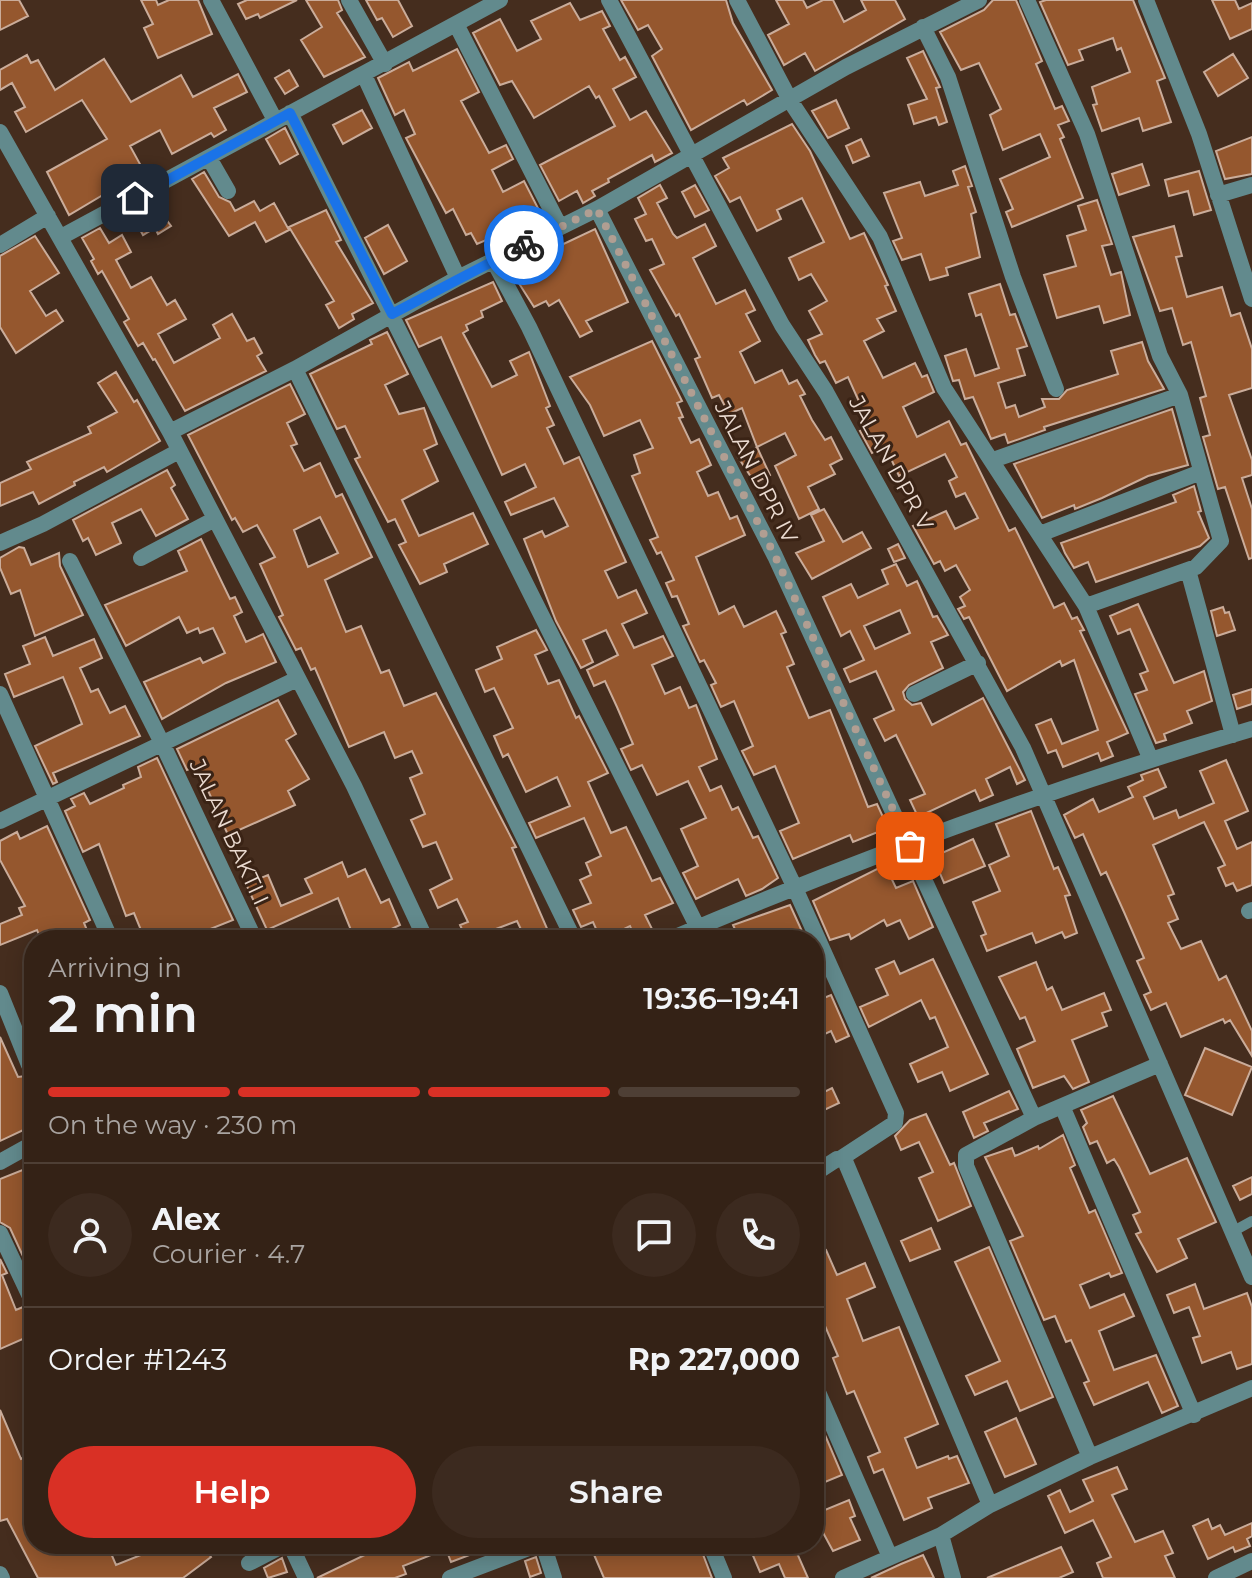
<!DOCTYPE html>
<html lang="en">
<head>
<meta charset="utf-8">
<style>
	:root { --surface:#342216; --page:#3c2a1f; --text:#f1f3f6; --muted:#a9a4a1; --line:#4e3f35; --accent:#d93025 }
	body { margin:0; font-family:Montserrat,sans-serif; background:var(--page); color:var(--text); height:100vh; display:flex; flex-direction:column; font-size:30px; white-space:nowrap }
	* { box-sizing:border-box; margin:0 }
	p { font-size:26px; color:var(--muted) }
	.icon { flex:none; width:44px; height:44px; fill:none; stroke:currentColor; stroke-width:2; stroke-linecap:round; stroke-linejoin:round }
	.map { position:relative; flex:1; overflow:hidden }
	.sheet { position:absolute; left:24px; top:930px; width:800px; height:624px; display:flex; flex-direction:column; background:var(--surface); border-radius:32px; box-shadow:0 4px 20px #0003,0 0 0 2px var(--line) }
	.sheet>* { flex:none }
	.pin { position:absolute; display:grid; place-items:center; width:68px; height:68px; color:#fff; margin:-34px; border-radius:16px; box-shadow:0 4px 12px #0006 }
	.courier { position:absolute; display:grid; place-items:center; width:80px; height:80px; margin:-40px; border:6px solid #1a73e8; border-radius:50%; background:#fff; color:#222; box-shadow:0 2px 10px #0007 }
	.headline em { font-style:normal; font-weight:600 }
	.headline div { display:flex; flex-direction:column-reverse }
	.headline { display:flex; align-items:center; justify-content:space-between; height:136px; padding:0 24px }
	h1 { font-size:52px; font-weight:600; line-height:60px }
	.bar { display:grid; grid-template-columns:repeat(4,1fr); gap:12px 8px; align-content:center; height:96px; padding:0 24px }
	.bar i { height:10px; border-radius:6px; background:var(--line) }
	.bar .on { background:var(--accent) }
	.bar p { grid-column:span 4 }
	.line { display:flex; align-items:center; gap:20px; padding:0 24px; border-top:2px solid var(--line) }
	.line div { flex:1 }
	.round { display:grid; place-items:center; flex:none; width:84px; height:84px; border-radius:42px; background:var(--page) }
	.cta { display:flex; gap:16px; margin-top:auto; padding:16px 24px }
	.cta a { flex:1; height:92px; border-radius:48px; background:var(--accent); color:#fff; font-size:32px; font-weight:600; line-height:92px; text-align:center }
	.cta a+a { background:var(--page); color:var(--text) }
	.map>svg:first-child { display:block }
</style>
</head>
<body>
<div class="map">
<svg width="1252" height="1578" viewBox="0 0 1252 1578">
	<rect width="100%" height="100%" fill="#452d1e"/>
	<path fill="#95572e" stroke="#caac9a" stroke-width="2" fill-rule="evenodd" d="M0,0H19L28,16L0,30Z
		M141,0H156L158,5L169,0H198L212,34L158,58L144,28L153,24Z
		M247,0H297L260,18L258,14L246,19L238,4Z
		M306,0H338L342,10L337,13L365,57L324,77L301,40L322,27Z
		M366,0H398L412,26L393,37L382,18L377,20Z
		M621,0H726L733,23L772,90L747,105L744,100L691,130L652,56L662,49L648,25L638,30Z
		M776,0H803L807,8L823,0H833L844,22L866,10L861,0H895L905,19L815,71L805,53L784,65L768,35L789,24Z
		M993,0H1016L1042,61L1036,64L1055,109L1062,106L1069,121L1058,125L1064,137L1060,139L1083,198L1012,227L1006,212L1013,209L1000,179L1050,157L1040,134L1003,150L990,115L1001,109L979,63L961,70L940,32L984,10Z
		M1046,0H1133L1165,78L1157,81L1171,122L1143,131L1139,118L1102,131L1093,105L1097,104L1092,87L1130,72L1121,48L1117,50L1113,38L1079,50L1083,60L1068,65L1040,2Z
		M1212,0H1235L1239,9L1252,3V29L1230,39Z
		M570,3L580,20L602,11L610,26L603,29L620,60L625,57L636,77L613,89L630,120L646,111L672,153L655,162L652,155L608,179L609,182L592,191L595,196L583,203L577,191L559,201L540,165L615,126L599,96L596,98L589,86L534,118L512,81L500,85L473,33L500,19L517,51L541,39L531,21Z
		M457,49L479,92L461,101L489,153L506,145L513,159L492,170L503,192L524,181L542,216L477,244L471,233L466,235L453,209L446,213L406,138L415,134L404,110L395,115L378,78L409,62L413,71Z
		M923,51L940,87L936,88L947,122L939,125L936,117L914,124L908,105L927,99L907,58Z
		M1233,54L1248,78L1218,96L1204,72Z
		M27,55L31,63L38,60L55,90L104,59L131,102L181,75L193,97L238,74L247,92L214,108L226,130L214,137L211,133L172,154L160,130L130,146L146,175L125,186L123,183L69,215L47,172L107,139L82,100L26,132L15,112L25,107L12,83L0,90V70Z
		M289,70L298,86L285,94L275,78Z
		M836,100L849,128L828,138L812,111Z
		M362,110L372,128L343,144L333,125Z
		M792,124L810,151L850,239L864,233L888,285L885,286L896,311L877,319L884,331L864,341L883,378L915,363L922,377L927,375L934,392L903,407L917,437L949,421L961,445L966,443L1009,531L1015,528L1054,608L1064,603L1072,619L1077,617L1084,630L1080,631L1128,733L1107,742L1113,756L1101,761L1098,753L1063,767L1056,750L1048,753L1036,725L1051,719L1062,744L1098,730L1074,660L1062,666L1060,661L1007,691L969,617L964,619L958,609L965,606L960,597L970,590L956,565L945,571L940,561L934,564L913,526L946,511L955,529L978,518L965,493L956,497L949,481L957,477L945,454L899,476L885,446L872,453L860,431L870,426L848,377L836,383L825,361L820,363L815,355L808,340L822,334L809,311L827,301L811,274L799,280L789,258L824,242L802,198L777,210L781,219L757,231L740,197L730,202L715,176L729,168L723,158Z
		M285,128L298,154L280,164L266,139Z
		M1252,137V174L1225,179L1216,151Z
		M861,139L869,156L853,163L846,146Z
		M1142,164L1149,185L1119,195L1112,174Z
		M965,166L972,186L968,187L976,212L971,214L980,257L946,268L948,275L930,280L921,254L902,260L893,241L902,238L884,193L920,182L925,196L958,185L953,171Z
		M1199,171L1211,210L1194,215L1188,191L1169,196L1165,180Z
		M204,172L219,197L230,202L235,211L254,201L260,211L274,203L289,230L266,242L255,222L229,236L192,179Z
		M660,185L667,198L657,203L673,234L677,238L705,224L716,246L693,258L716,304L745,290L755,310L746,314L760,341L740,352L755,383L782,370L789,384L797,380L805,394L800,396L812,420L825,440L831,437L842,459L830,465L835,474L808,487L819,509L799,519L775,466L796,455L785,433L757,447L742,408L729,414L719,395L712,398L695,359L700,357L679,314L676,316L650,270L664,264L652,239L646,241L635,219L646,214L638,198Z
		M695,185L709,210L695,217L682,192Z
		M1097,200L1112,244L1102,246L1111,275L1121,272L1130,315L1104,323L1099,306L1057,318L1044,275L1076,266L1067,236L1086,230L1078,206Z
		M157,207L171,226L158,234L155,228L143,235L134,219Z
		M326,210L341,240L336,242L373,303L352,314L354,319L339,328L326,305L334,301L289,227Z
		M388,225L407,261L384,274L365,238Z
		M1174,226L1182,256L1176,257L1187,297L1222,287L1231,316L1240,313L1252,349V388L1229,395L1252,460V475L1242,478L1252,509V558L1249,559L1225,487L1218,489L1203,437L1210,435L1200,398L1206,396L1191,342L1183,345L1172,308L1160,311L1133,237Z
		M100,228L109,243L122,235L131,252L116,260L131,288L151,277L167,305L175,300L186,319L158,334L174,363L220,338L213,325L232,314L247,341L254,338L262,353L257,356L266,371L185,411L155,359L153,360L143,343L138,346L124,322L129,319L102,271L98,274L91,261L94,259L82,238Z
		M595,229L628,302L586,321L592,331L580,337L559,300L549,306L546,301L534,307L513,274L526,268L528,272L559,254L555,248Z
		M35,236L59,273L30,291L46,316L56,310L63,321L16,353L0,327V256Z
		M493,282L502,301L481,311L483,317L466,325L468,330L463,333L492,387L517,375L510,361L529,352L550,406L546,408L554,425L547,428L564,464L579,457L626,562L605,571L618,598L636,590L647,613L622,624L634,648L663,636L673,656L652,665L665,694L680,687L689,708L696,705L717,759L699,767L710,791L721,786L732,810L738,807L753,838L758,836L778,878L762,889L746,896L738,879L696,899L683,873L698,866L681,829L706,818L688,781L657,795L642,765L631,770L621,749L633,744L617,707L605,681L594,686L587,670L618,655L606,630L583,640L593,662L581,668L556,621L524,539L542,531L545,537L568,526L554,498L511,515L505,502L536,487L525,464L502,475L441,337L419,347L406,320Z
		M1000,284L1010,315L1015,314L1027,346L1017,349L1025,375L998,383L1006,408L1015,405L1019,417L1045,407L1042,399H1059L1067,390L1118,374L1111,351L1142,342L1148,361L1164,389L1044,427L1045,430L1008,443L1005,434L991,439L973,397L965,399L959,380L953,381L945,356L966,349L975,376L999,368L981,314L976,316L969,294Z
		M387,332L408,374L385,385L399,414L424,408L437,444L424,450L438,481L402,500L419,536L473,513L488,544L444,564L447,572L420,584L399,545L406,542L395,519L388,522L355,459L360,457L345,426L337,429L310,374L372,344L370,340Z
		M652,341L682,401L677,403L683,417L679,418L691,443L699,439L711,465L697,472L708,496L718,492L730,519L737,516L745,535L696,557L719,614L734,606L744,627L776,611L786,632L781,634L794,664L787,667L809,718L830,710L868,807L877,804L888,828L853,842L850,835L793,859L780,831L799,823L775,766L754,775L742,751L753,746L734,701L721,707L711,685L716,683L704,660L700,662L683,626L689,624L677,596L672,597L666,583L674,580L661,552L657,554L650,540L658,537L632,476L640,473L634,455L653,448L640,420L604,436L590,405L570,377Z
		M116,372L134,402L137,400L160,441L107,472L104,467L74,482L75,485L39,504L33,492L0,506V483L31,469L27,462L91,433L88,427L117,412L98,383Z
		M290,384L305,414L287,423L297,444L291,446L304,471L320,463L336,497L342,494L372,557L325,580L346,632L361,626L381,673L389,670L404,706L436,693L516,847L512,848L552,940H526L517,921L467,940L460,925L468,922L457,899L438,908L430,890L452,879L436,842L423,847L411,820L425,814L410,778L422,773L412,751L395,758L384,732L349,747L315,668L311,670L301,648L296,650L279,617L283,615L260,564L275,557L257,525L243,532L235,518L232,520L188,435ZM320,517L338,553L308,567L294,530Z
		M1172,409L1188,465L1148,476L1102,498L1075,509L1074,505L1042,518L1014,464Z
		M757,447L770,475L755,483L738,457Z
		M167,470L175,485L171,488L188,519L156,536L141,509L112,523L121,543L96,555L88,538L83,541L73,520Z
		M1194,486L1201,511L1198,512L1209,538L1200,546L1096,582L1088,562L1074,568L1065,553L1061,543L1176,502L1173,495Z
		M824,509L843,542L862,532L871,548L812,579L796,553L824,541L811,515Z
		M201,539L230,599L235,597L242,612L234,616L246,642L263,634L276,662L226,683L162,719L144,682L200,658L203,663L225,653L213,628L200,633L198,628L187,633L179,617L126,646L105,605L187,571L178,551Z
		M898,544L905,558L894,562L888,549Z
		M19,547L24,548L31,565L59,553L60,566L83,615L35,636L20,590L11,594L0,568V558Z
		M896,564L907,586L917,581L933,617L937,616L948,635L931,642L943,668L909,685L903,692L905,699L912,705L921,703L932,725L983,698L1025,780L1017,784L1010,767L986,779L993,795L980,801L975,790L918,817L910,800L925,794L896,735L885,741L874,719L894,710L876,671L850,682L844,669L864,660L850,631L841,636L823,597L851,584L858,598L888,584L882,570ZM900,610L910,633L875,649L864,626Z
		M1138,604L1174,683L1204,671L1212,701L1187,711L1192,723L1164,734L1166,740L1156,743L1135,694L1147,690L1140,674L1148,671L1130,629L1118,634L1110,616Z
		M1223,607L1225,613L1229,612L1235,630L1217,636L1211,611Z
		M536,630L547,650L535,655L548,684L559,680L576,718L579,716L608,773L588,782L611,833L626,827L652,881L660,878L673,903L645,915L655,935L644,940H636L630,926L601,940L593,922L581,927L573,910L591,903L580,880L591,875L586,863L601,856L584,818L536,838L529,823L570,806L557,777L526,792L508,754L503,757L494,736L513,728L494,688L485,692L476,670L502,659L497,647Z
		M45,637L53,656L94,639L102,658L80,668L91,692L98,689L110,713L125,706L140,736L53,773L57,782L53,784L35,746L82,724L73,701L63,677L14,697L5,674L30,664L23,646Z
		M1252,689V704L1237,709L1233,695Z
		M278,700L296,734L286,740L309,779L288,791L295,805L228,835L197,766L187,770L177,749Z
		M157,758L233,920L195,935L197,940H145L134,913L126,916L99,844L83,852L65,811L75,806L71,799L84,793L90,804L124,788L123,785L141,777L138,767Z
		M1226,760L1248,811L1225,821L1237,849L1252,842V885L1237,891L1233,883L1226,886L1218,868L1225,865L1204,822L1153,845L1174,894L1168,896L1178,919L1168,923L1181,949L1201,941L1219,980L1226,976L1252,1031V1056L1230,1020L1225,1023L1223,1019L1181,1037L1166,1003L1151,1010L1144,995L1151,992L1137,961L1144,958L1124,912L1106,872L1101,875L1083,834L1075,838L1064,815L1093,799L1099,812L1133,797L1128,787L1143,780L1141,775L1158,769L1166,787L1144,797L1154,819L1176,810L1179,818L1214,803L1200,771Z
		M1031,811L1054,869L1058,867L1070,895L1065,896L1077,933L1065,938L1062,932L1036,943L1032,933L987,951L981,936L986,934L973,902L1000,891L989,865L1009,856L996,824Z
		M47,826L90,920L84,923L91,940H41L37,930L0,945V924L22,915L19,908L25,906L0,860V841L17,832L20,839Z
		M973,839L985,866L944,883L933,857Z
		M342,862L348,877L365,869L381,903L389,899L400,925L368,940H355L338,898L267,930L246,884L268,875L281,906L312,893L305,879Z
		M885,865L896,888L913,881L933,927L909,939L900,920L887,926L884,920L851,939L849,934L830,940L813,901Z
		M790,905L806,940H740L733,925Z
		M933,959L988,1074L950,1091L942,1072L918,1082L910,1064L948,1047L935,1017L930,1019L921,1000L869,1027L860,1007L888,995L876,969L894,961L900,974Z
		M1036,962L1047,990L1052,987L1062,1010L1104,993L1111,1010L1102,1013L1107,1026L1072,1040L1089,1082L1073,1089L1064,1076L1033,1088L1017,1049L1035,1041L1025,1017L1020,1019L999,977Z
		M831,995L849,1036L836,1042L831,1031L814,1039V1002Z
		M0,1037L18,1077L34,1075V1125L0,1141Z
		M1205,1048L1252,1067L1232,1115L1185,1095Z
		M832,1088L839,1103L820,1112L814,1097Z
		M1009,1091L1018,1109L984,1123L988,1131L974,1138L963,1112Z
		M1113,1096L1150,1174L1187,1158L1216,1222L1178,1239L1187,1258L1157,1272L1136,1234L1141,1232L1133,1215L1140,1212L1119,1167L1114,1159L1107,1163L1097,1141L1090,1144L1083,1127L1087,1123L1081,1110Z
		M926,1114L950,1165L954,1163L971,1206L938,1221L919,1178L933,1172L919,1142L901,1150L895,1136L910,1120Z
		M1063,1135L1075,1165L1070,1168L1089,1213L1095,1210L1122,1273L1111,1277L1109,1273L1080,1285L1090,1308L1124,1294L1134,1316L1099,1331L1114,1370L1156,1355L1178,1406L1162,1413L1148,1382L1094,1405L1084,1383L1089,1381L1071,1340L1066,1342L1055,1316L1044,1320L1010,1241L1023,1236L985,1157L1012,1148L1015,1156L1038,1146L1039,1149Z
		M25,1169L34,1189V1263L27,1265L10,1228L0,1222V1179Z
		M1252,1177V1194L1240,1200L1233,1186Z
		M931,1228L940,1249L910,1261L901,1241Z
		M989,1247L1053,1397L1020,1411L1007,1381L975,1395L966,1376L1000,1361L955,1262Z
		M826,1250L837,1275L865,1263L875,1287L847,1299L863,1341L899,1327L938,1424L905,1438L917,1468L948,1456L949,1459L957,1456L969,1483L928,1498L932,1508L904,1520L883,1469L874,1473L868,1457L880,1452L854,1391L847,1394L833,1358L838,1356L819,1312L814,1314V1254Z
		M0,1259L7,1273L2,1275L16,1310L23,1307L34,1316V1334L0,1349Z
		M1195,1284L1204,1309L1247,1293L1252,1307V1364L1237,1369L1231,1352L1202,1363L1193,1338L1200,1336L1189,1307L1174,1313L1167,1295Z
		M0,1410L21,1459L34,1454V1544H107L116,1565L146,1553L142,1544H201L211,1557L183,1578H38L7,1519L0,1521Z
		M1016,1418L1036,1464L1005,1477L985,1432Z
		M822,1428L842,1475L815,1486L825,1510L849,1500L855,1516L850,1518L860,1540L833,1551L814,1516V1432Z
		M1117,1467L1127,1489L1112,1495L1135,1542L1163,1531L1173,1553L1165,1556L1175,1578H1103L1097,1563L1111,1557L1093,1520L1065,1533L1048,1496L1060,1490L1070,1512L1093,1501L1083,1480Z
		M1208,1519L1212,1529L1220,1525L1225,1535L1252,1523V1536L1247,1539L1250,1546L1235,1552L1233,1547L1208,1559L1193,1526Z
		M366,1544H496V1545L451,1562L446,1549L403,1566L406,1574L395,1578H317L369,1553Z
		M605,1544H699L712,1578H604L592,1550Z
		M748,1544H793L808,1578H785L779,1564L760,1572Z
		M1061,1547L1073,1572L1059,1578H987Z
		M923,1555L934,1578H871L901,1564Z
		M536,1557L541,1573L530,1577L525,1561Z
		M282,1558L287,1572L268,1578L264,1568Z"/>
	<g fill="none" stroke-linecap="round" stroke-linejoin="round">
		<path stroke="#628a8d" stroke-width="10" d="M1232,1232L1252,1221"/>
		<path stroke="#628a8d" stroke-width="16" d="M211,0L275,120
			M349,0L385,64
			M609,0L782,325L826,392L1023,748L1252,1277
			M737,0L791,102L880,237L944,388L1086,606L1151,760
			M1027,0L1087,134L1160,356L1180,395L1221,541L1196,567L1086,606
			M1146,0L1199,134L1252,299
			M457,26L560,227
			M923,27L948,77L1013,277L1056,389
			M364,75L458,278
			M290,113L704,940
			M0,132L170,432L354,786L426,940
			M209,158L228,191
			M1218,195L1252,185
			M597,209L775,556L1034,1118
			M61,237L500,0
			M0,245L48,216
			M493,260L529,327L794,886L896,1113L895,1123L840,1159
			M295,369L574,940
			M170,432L295,369L458,278L597,209L846,67L979,0
			M993,460L1180,395
			M1040,534L1201,472
			M0,543L43,524L179,451
			M141,558L215,519
			M70,561L163,745L254,938
			M1188,570L1233,735
			M0,694L111,940
			M914,694L978,663
			M0,821L297,679
			M1249,911L1252,910
			M668,940C858,859 1054,787 1252,729
			M0,993L29,1065
			M1062,1106L1194,1415
			M0,1162L34,1143
			M814,1166L817,1172L837,1159L845,1161L990,1505
			M0,1233L34,1305
			M814,1383L890,1557
			M1090,1457L966,1166V1155L1034,1118L1160,1064
			M941,1535L953,1578
			M290,1544L306,1578
			M543,1544L554,1578
			M710,1544L724,1578
			M249,1563L286,1544
			M0,1574L2,1578
			M450,1578L539,1544
			M843,1578L941,1535L990,1505L1090,1457L1252,1388
			M1216,1578L1252,1561"/>
	</g>
	<g fill="none" stroke-linecap="round" stroke-linejoin="round">
		<path stroke="#b19e92" stroke-width="8" stroke-dasharray="0 14.4" d="M524,245L597,209L775,556L910,846"/>
		<path stroke="#1a73e8" stroke-width="10" d="M135,198L290,113L392,314L524,245"/>
	</g>
	<g text-anchor="middle" dominant-baseline="central" stroke-width="6" stroke-linejoin="round" paint-order="stroke">
		<g font-size="22" fill="#ebdbd1" stroke="#3a2315">
			<text transform="translate(891 463) rotate(61)">JALAN DPR V</text>
			<text transform="translate(756 472) rotate(63)">JALAN DPR IV</text>
			<text transform="translate(229 832) rotate(65)">JALAN BAKTI I</text>
		</g>
	</g>
</svg>
<div class="pin" style="left:910px;top:846px;background:#ea580c"><svg class="icon" aria-label="bag" viewBox="0 0 24 24"><path d="M5 8h14l-1 12H6zM9 8a3 3 0 0 1 6 0"/></svg></div>
<div class="pin" style="left:135px;top:198px;background:#1f2937"><svg class="icon" aria-label="home" viewBox="0 0 24 24"><path d="M3 11l9-7 9 7M6 9v11h12V9"/></svg></div>
<div class="courier" style="left:524px;top:245px"><svg class="icon" aria-label="bike" viewBox="0 0 24 24"><circle cx="6" cy="16" r="4"/><circle cx="18" cy="16" r="4"/><path d="M6 16l4-8h5l3 8M10 8l3 8H6M13 5h3"/></svg></div>
<section class="sheet">
<div class="headline"><div><h1>2 min</h1><p>Arriving in</p></div><em>19:36–19:41</em></div>
<div class="bar"><i class="on"></i><i class="on"></i><i class="on"></i><i></i><p>On the way · 230 m</p></div>
<div class="line" style="height:144px"><a class="round"><svg class="icon" aria-label="person" viewBox="0 0 24 24"><circle cx="12" cy="8" r="4"/><path d="M4 21q1-7 8-7t8 7"/></svg></a><div><b>Alex</b><p>Courier · 4.7</p></div><a class="round"><svg class="icon" aria-label="chat" viewBox="0 0 24 24"><path d="M4 5h16v11H9l-5 4z"/></svg></a><a class="round"><svg class="icon" aria-label="phone" viewBox="0 0 24 24"><path d="M5 4h4l2 5-3 2q2 4 5 5l2-3 5 2v4C11 20 4 13 5 4z"/></svg></a></div>
<div class="line" style="height:104px"><div>Order #1243</div><b>Rp 227,000</b></div>
<div class="cta"><a>Help</a><a>Share</a></div>
</section>
</div>
</body>
</html>
